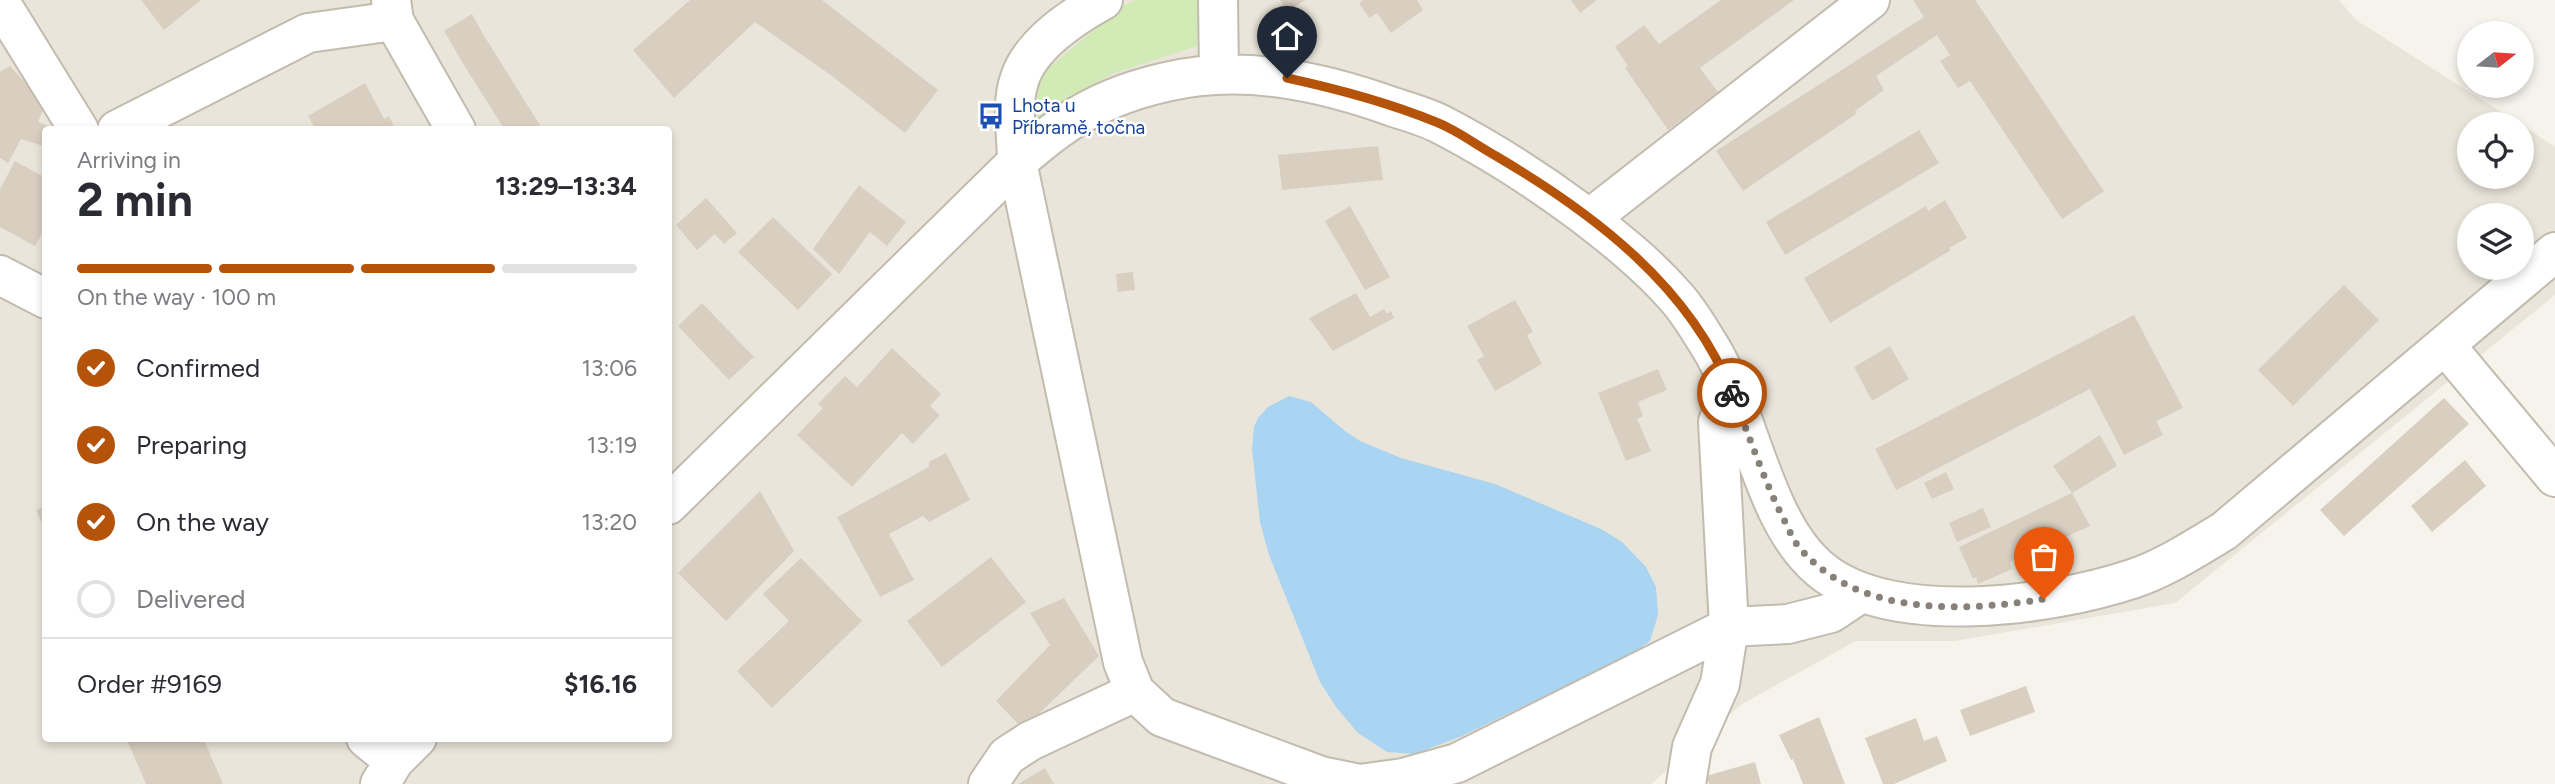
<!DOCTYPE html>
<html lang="en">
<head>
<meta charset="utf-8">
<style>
	:root { --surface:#fff; --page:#f2f2f3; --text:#2b2b33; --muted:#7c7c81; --line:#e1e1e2; --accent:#b45309 }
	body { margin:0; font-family:Figtree,sans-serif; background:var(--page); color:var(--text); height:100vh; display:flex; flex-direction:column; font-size:26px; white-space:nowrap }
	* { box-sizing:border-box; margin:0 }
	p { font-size:23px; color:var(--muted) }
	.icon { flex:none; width:38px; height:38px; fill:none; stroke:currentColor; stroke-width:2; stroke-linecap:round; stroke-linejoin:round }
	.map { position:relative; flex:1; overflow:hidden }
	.sheet { position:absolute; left:42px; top:126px; width:630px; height:616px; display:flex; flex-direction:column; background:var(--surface); border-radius:7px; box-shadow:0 4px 10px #0003 }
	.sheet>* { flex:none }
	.needle { width:46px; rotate:73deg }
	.buttons { position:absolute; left:2457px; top:21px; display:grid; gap:14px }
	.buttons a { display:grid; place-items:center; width:77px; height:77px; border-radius:50%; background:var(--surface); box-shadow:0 4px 10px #0003; font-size:35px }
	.pin { position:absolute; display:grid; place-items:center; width:60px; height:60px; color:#fff; margin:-72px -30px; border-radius:50% 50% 50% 0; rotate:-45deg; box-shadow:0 0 7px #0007 }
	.pin .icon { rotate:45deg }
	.courier { position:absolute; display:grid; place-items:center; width:70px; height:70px; margin:-35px; border:5px solid #b45309; border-radius:50%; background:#fff; color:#222; box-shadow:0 2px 9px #0007 }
	.summary em { font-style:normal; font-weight:700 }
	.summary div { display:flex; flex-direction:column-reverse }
	.summary { display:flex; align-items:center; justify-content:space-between; height:119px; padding:0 35px }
	h1 { font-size:46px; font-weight:700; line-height:52px }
	.bar { display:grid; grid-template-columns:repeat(4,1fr); gap:10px 7px; align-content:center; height:84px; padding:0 35px }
	.bar i { height:9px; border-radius:5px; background:var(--line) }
	.bar .active { background:var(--accent) }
	.bar p { grid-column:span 4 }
	.line { display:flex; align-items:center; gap:18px; padding:0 35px; border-top:2px solid var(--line) }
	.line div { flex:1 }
	ol { padding:0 35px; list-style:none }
	li { display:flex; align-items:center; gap:21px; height:77px }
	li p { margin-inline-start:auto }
	li .icon { padding:7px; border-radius:50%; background:var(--accent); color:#fff; stroke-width:4 }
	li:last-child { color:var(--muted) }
	li i { width:38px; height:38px; border:4px solid var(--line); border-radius:50% }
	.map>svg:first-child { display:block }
</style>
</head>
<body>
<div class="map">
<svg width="2555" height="784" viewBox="0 0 2555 784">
	<rect width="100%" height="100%" fill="#f6f3ec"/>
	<path fill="#eae5da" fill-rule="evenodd" d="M0,0H2339L2356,20L2520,124H2469V177H2522V125L2555,147V295L2175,603L1955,641H1856L1742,704L1651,784H0ZM46,130H668V738H46ZM2469,215H2522V268H2469Z"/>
	<path fill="#d2eab5" d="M1136,0H1199L1197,46L1111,74L1036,120L1039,76L1124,5Z"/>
	<path fill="#a9d4f2" d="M1289,396L1311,402L1345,431L1360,441L1401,458L1495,484L1601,529L1622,542L1646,567L1656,587L1658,615L1650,641L1634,653L1462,736L1415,754L1387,752L1358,733L1336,707L1320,682L1269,555L1260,522L1252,449L1254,427L1258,418L1268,407Z"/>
	<path fill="#d8cfc1" d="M141,0H201L164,30Z
		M690,0H822L938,90L905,133L832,76L755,22L674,98L633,50Z
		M1280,0H1305L1288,12Z
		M1363,0H1417L1423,10L1391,33L1377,13L1369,18L1359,3Z
		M1571,0H1597L1580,13Z
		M1721,0H1794L1700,68L1718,92L1668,130L1625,68L1628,66L1615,47L1644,25L1659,44Z
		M1913,0H1975L2104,191L2062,219L1970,81L1958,88L1940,61L1950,55L1937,35L1876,76L1884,90L1855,111L1856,114L1743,191L1716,151L1924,17Z
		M472,14L483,34L543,130H505L467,70L444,31Z
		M10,66L45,105L38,122L57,129L46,130V147L21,139L8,163L0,158V72Z
		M365,83L384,119L389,116L396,130H316L308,116Z
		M1919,130L1939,163L1785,255L1766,222Z
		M1378,146L1383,180L1282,190L1278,155Z
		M15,161L46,178V227L35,246L0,227V189Z
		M859,185L906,222L887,246L870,232L839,274L813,249Z
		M706,198L737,233L724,244L715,234L697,250L676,225Z
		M1945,200L1967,238L1949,248L1951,250L1830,323L1804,278L1926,206L1928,211Z
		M1350,206L1390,277L1365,290L1325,221Z
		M773,217L832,274L798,310L738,252Z
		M1133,272L1135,290L1118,292L1116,274Z
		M2344,285L2379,320L2293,406L2258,370Z
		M1356,293L1370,317L1384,309L1387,314L1391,311L1394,318L1333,351L1309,318Z
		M1515,300L1533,332L1527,335L1542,364L1495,391L1477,360L1484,356L1467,326Z
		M702,303L754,357L729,380L678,326Z
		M2134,315L2183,408L2156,421L2163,435L2124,455L2090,389L1896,490L1875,449Z
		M1890,346L1909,379L1872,401L1854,367Z
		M892,348L941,394L930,406L940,415L913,444L902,433L852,487L797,435L823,408L818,404L845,376L857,387Z
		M1658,369L1667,390L1638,402L1643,416L1637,419L1651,451L1626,461L1598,393Z
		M2444,398L2469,424L2344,536L2320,510Z
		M2100,435L2117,466L2072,493L2090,526L2010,562L2012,569L1978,584L1976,577L1973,579L1959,547L2072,493L2053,466Z
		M946,453L970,500L929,522L923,516L889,534L914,580L880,597L837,517L929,467V462Z
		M2465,460L2486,486L2432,532L2411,506Z
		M1946,472L1954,489L1932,499L1924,483Z
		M760,491L794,551L726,621L678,573Z
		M46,506V532L36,510Z
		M1983,508L1991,527L1957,542L1949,523Z
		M991,557L1026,602L942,667L907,621Z
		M801,558L862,621L772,708L737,671L789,621L763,594Z
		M1064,598L1099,656L1023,729L996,701L1050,645L1030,613Z
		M2026,686L2035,712L1970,736L1960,710Z
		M1819,717L1845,784H1803L1793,759L1791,760L1779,735Z
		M1916,718L1924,741L1937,736L1947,761L1894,784H1883L1865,738Z
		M126,738H203L223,784H146Z
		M1755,762L1761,784H1709L1706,776Z
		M1045,768L1054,784H1018Z"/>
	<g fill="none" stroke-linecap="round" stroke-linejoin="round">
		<g stroke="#c2bbae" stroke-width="42">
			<path id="minor" d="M391,0L394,21L456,130
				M1103,0C1072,17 1029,46 1019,81C1011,105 1017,137 1017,162L1123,662L1135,692L1162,717L1321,776L1360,784L1403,778L1457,763L1729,627L1788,624L1831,613L1861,593
				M1218,0L1219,74
				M0,2L79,130
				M117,130L308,33L394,21
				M1589,219L1870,0
				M0,275L46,299
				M2445,345L2555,477
				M668,505L1017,162C1032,150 1047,136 1064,125C1094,104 1130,90 1166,82C1242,64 1321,81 1393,107C1409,112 1427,117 1442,125C1490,150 1537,180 1580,212C1614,238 1647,264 1675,296C1688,310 1699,329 1709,345C1750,410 1762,522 1821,570C1892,628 2051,606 2132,579C2165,568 2194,549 2224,531L2555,252
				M366,738L394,761
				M380,784L394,761L417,738
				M988,784L1007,756L1030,741L1135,692
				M1686,784L1692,747L1720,684L1729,627L1718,422L1730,388"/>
		</g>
		<use href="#minor" stroke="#fff" stroke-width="38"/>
	</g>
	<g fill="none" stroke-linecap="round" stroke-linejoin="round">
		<path stroke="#878178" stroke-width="7" stroke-dasharray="0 12.6" d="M1732,393C1749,435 1763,478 1783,518C1788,527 1792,538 1798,546C1856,617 1962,612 2044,599"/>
		<path stroke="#b45309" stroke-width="9" d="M1287,78C1338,89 1387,102 1436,122C1457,130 1476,145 1496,156C1593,213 1690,286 1732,393"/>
	</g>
	<defs>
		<g id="bus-bare" transform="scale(2.1)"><path d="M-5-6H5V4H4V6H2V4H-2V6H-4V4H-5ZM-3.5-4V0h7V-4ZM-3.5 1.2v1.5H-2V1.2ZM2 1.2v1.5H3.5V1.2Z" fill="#1a4fb4" stroke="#fff" stroke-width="2.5" paint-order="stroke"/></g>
	</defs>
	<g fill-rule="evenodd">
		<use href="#bus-bare" x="991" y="116"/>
	</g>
	<g text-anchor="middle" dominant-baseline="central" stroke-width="5" stroke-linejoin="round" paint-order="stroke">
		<g font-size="19" fill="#164399" stroke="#fff" text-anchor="start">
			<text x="1012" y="105">Lhota u<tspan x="1012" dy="22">Příbramě, točna</tspan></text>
		</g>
	</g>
</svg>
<div class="buttons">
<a><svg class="needle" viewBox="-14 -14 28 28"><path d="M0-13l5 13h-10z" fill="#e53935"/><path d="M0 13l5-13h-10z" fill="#7c7c81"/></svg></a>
<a><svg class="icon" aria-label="locate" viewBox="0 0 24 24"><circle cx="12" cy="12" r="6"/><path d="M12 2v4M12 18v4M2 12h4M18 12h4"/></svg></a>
<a><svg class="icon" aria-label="layers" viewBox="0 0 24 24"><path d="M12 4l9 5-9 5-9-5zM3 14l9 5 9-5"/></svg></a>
</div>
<div class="pin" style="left:2044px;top:599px;background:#ea580c"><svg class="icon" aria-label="bag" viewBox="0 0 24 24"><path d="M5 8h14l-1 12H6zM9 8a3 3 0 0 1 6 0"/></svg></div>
<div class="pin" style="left:1287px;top:78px;background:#1f2937"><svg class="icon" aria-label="home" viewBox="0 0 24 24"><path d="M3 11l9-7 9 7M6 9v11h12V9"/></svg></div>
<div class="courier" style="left:1732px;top:393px"><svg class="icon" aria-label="bike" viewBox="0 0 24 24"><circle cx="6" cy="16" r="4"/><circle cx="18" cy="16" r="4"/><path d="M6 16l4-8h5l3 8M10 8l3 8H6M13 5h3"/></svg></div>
<section class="sheet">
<div class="summary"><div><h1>2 min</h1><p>Arriving in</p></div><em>13:29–13:34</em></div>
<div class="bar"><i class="active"></i><i class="active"></i><i class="active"></i><i></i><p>On the way · 100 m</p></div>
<ol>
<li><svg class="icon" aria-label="check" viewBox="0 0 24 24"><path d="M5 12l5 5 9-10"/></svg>Confirmed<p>13:06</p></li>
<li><svg class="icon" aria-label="check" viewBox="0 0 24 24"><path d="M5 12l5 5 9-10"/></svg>Preparing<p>13:19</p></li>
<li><svg class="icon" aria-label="check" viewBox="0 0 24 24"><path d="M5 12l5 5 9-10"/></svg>On the way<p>13:20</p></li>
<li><i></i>Delivered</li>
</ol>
<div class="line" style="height:91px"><div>Order #9169</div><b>$16.16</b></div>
</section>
</div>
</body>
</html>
